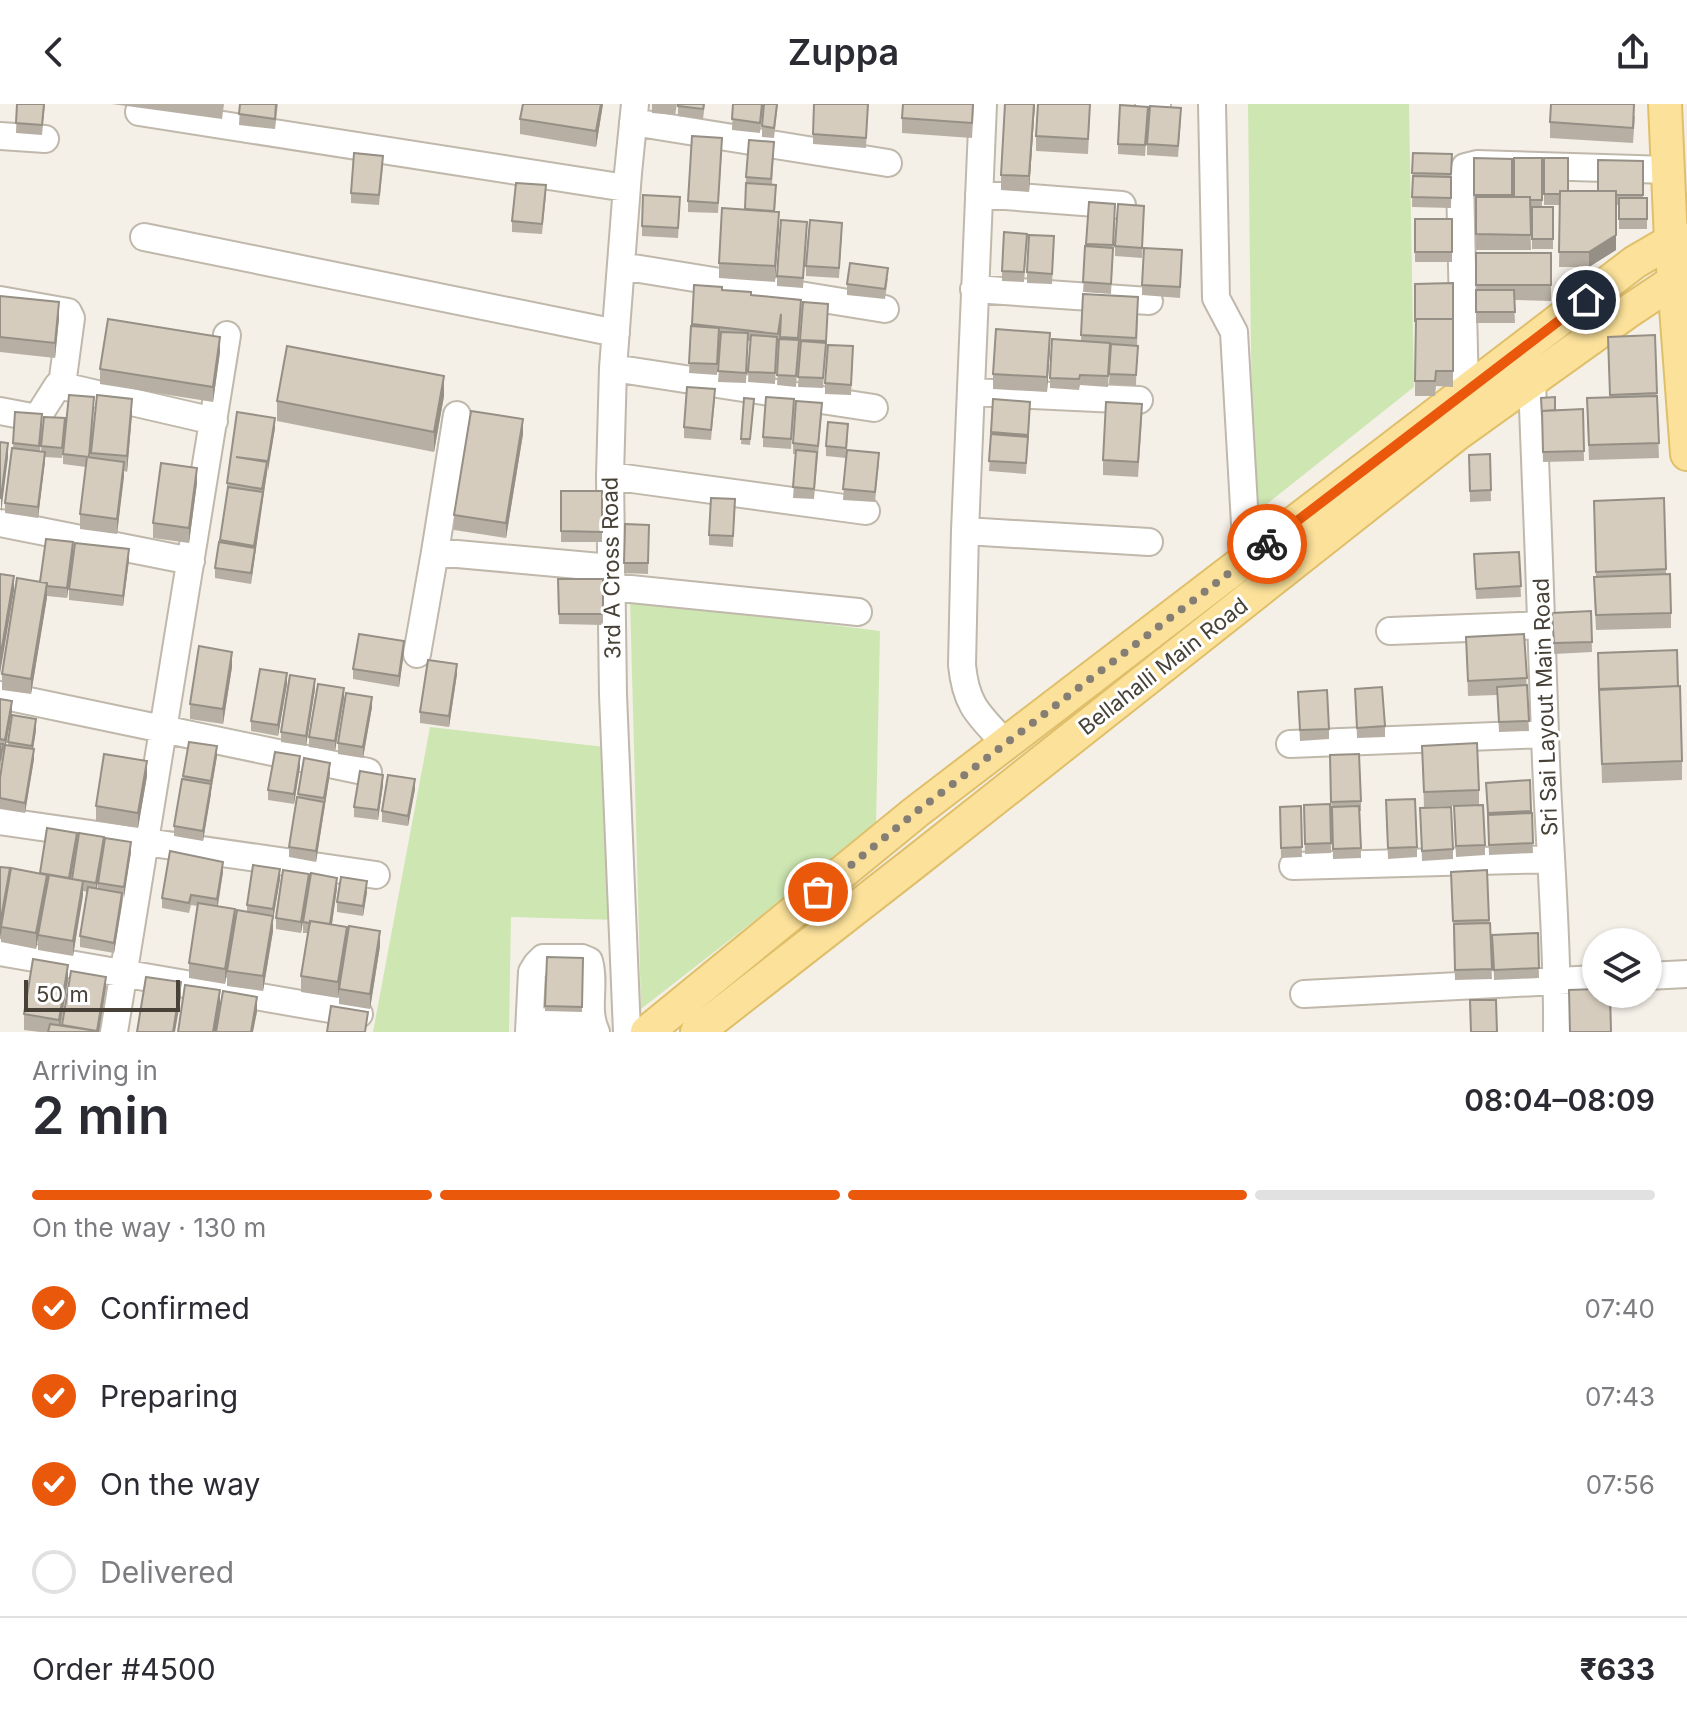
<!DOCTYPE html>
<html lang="en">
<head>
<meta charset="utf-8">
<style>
	:root { --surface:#fff; --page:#f7f7f7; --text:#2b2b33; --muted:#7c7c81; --line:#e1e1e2; --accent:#ea580c }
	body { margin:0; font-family:Inter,sans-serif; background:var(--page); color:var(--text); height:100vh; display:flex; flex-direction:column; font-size:30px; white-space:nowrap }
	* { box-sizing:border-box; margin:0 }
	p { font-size:26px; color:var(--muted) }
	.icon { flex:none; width:44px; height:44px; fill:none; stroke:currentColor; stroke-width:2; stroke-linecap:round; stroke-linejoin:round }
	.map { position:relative; height:928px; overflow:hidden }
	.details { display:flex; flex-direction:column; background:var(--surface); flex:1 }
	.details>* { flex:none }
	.tools { position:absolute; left:1582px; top:824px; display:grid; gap:16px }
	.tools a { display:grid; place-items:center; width:80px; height:80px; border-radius:50%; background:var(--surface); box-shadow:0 2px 6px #0004; font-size:40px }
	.scale { position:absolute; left:24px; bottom:20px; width:156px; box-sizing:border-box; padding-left:8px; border:4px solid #474137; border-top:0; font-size:22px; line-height:28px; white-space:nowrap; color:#474137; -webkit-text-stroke:6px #fff; paint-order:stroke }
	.pin { position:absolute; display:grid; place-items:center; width:68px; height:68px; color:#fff; margin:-34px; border:4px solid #fff; border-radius:50%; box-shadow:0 2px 8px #0007 }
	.courier { position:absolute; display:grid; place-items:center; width:80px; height:80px; margin:-40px; border:6px solid #ea580c; border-radius:50%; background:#fff; color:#222; box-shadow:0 2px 10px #0007 }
	.headline em { font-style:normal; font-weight:600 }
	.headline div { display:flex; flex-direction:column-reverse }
	.headline { display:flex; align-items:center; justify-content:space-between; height:136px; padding:0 32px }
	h1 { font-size:52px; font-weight:600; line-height:60px }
	.bar { display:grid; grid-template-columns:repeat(4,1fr); gap:12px 8px; align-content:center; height:96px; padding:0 32px }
	.bar i { height:10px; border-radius:6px; background:var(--line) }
	.bar .active { background:var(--accent) }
	.bar p { grid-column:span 4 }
	.line { display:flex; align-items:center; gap:20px; padding:0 32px; border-top:2px solid var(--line) }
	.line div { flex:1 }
	ol { padding:0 32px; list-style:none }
	li { display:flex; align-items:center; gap:24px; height:88px }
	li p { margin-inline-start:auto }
	li .icon { padding:8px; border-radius:50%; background:var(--accent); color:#fff; stroke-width:4 }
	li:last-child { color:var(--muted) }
	li i { width:44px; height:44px; border:4px solid var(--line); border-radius:50% }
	header { display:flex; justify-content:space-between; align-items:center; height:104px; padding:0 32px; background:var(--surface); font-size:36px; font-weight:600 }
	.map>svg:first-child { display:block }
</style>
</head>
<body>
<header><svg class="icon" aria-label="back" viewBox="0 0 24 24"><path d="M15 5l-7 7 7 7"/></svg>Zuppa<svg class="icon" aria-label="share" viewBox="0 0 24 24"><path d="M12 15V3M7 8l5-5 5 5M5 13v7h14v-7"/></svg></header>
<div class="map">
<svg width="1687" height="928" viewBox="0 0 1687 928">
	<rect width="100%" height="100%" fill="#f4f0e8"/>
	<path fill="#cee6b2" d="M1248,0H1409L1414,283L1253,411Z
		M630,495L880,527L876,722L641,905Z
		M430,623L605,643L616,816L511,813L509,928H373Z"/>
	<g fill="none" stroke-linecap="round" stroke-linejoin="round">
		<g stroke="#bfb8ab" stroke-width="30">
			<path id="minor" d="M983,0L965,427L962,561C966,602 979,611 1006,640
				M1149,0L1157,1
				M1212,0L1216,194L1234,228L1247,455
				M139,8L626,84
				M633,18L888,59
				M0,32L45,35
				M979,90L1122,101
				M144,133L616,229
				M621,162L885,205
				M974,185L1149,197
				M0,196L68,208L71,214L62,281
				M613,264L874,304
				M1532,278C1537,395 1541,513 1545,630C1548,730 1558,829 1557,928
				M971,288L1139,296
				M1465,289L1460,78L1465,63L1477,60L1668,66
				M0,307L37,314L58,281L214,317
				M457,311L435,448L611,464
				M610,372L866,407
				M0,419L191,457
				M965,427L1149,438
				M611,483L858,508
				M1390,527L1543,521
				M417,550L435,448
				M0,591L368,668
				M1290,640L1545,630
				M0,717L376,771
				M1293,762L1551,755
				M0,848L359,910
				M1648,872L1687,870
				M1304,890L1596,875
				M530,918L590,916
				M114,928L227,231
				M529,928L532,868L537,860L543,854H582L589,857C596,880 585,905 596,928
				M627,928L613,591L610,372L613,264L628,69L635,0"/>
		</g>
		<g stroke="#e0bf6a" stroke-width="36">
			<path id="major" d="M1665,0L1671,137L1687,350
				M647,928L916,708L1635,158L1671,137L1687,136
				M697,928L915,758L1457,330L1626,209L1674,177L1687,176"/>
		</g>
		<use href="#minor" stroke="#fff" stroke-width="26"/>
		<use href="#major" stroke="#fbe19a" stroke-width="32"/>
	</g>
	<path fill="#b7afa3" d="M17,0H45L42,31L16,29Z
		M112,0H224L222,15Z
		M240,0H278L275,25L239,21Z
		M523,0H603L596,43L520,30V15Z
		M652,0H677L675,11L652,9Z
		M678,0H705L703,15L678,12Z
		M733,0H763L760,29L732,26Z
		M778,0L774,34L762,33V22Z
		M868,0L866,44L813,40V30Z
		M974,0L972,34L902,29V14Z
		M1035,0L1029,88L1001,86V71Z
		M1090,8L1088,50L1036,47V32Z
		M1635,12L1633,39L1550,34V18Z
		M1148,13L1145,52L1118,50V40Z
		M1181,15L1178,53L1147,51V40Z
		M722,44L718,109L688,108V97Z
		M774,48L772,81L776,91L775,108L779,123L775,178L719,174V159L745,105L746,73Z
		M1413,49L1452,50L1451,104L1412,103Z
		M1474,54L1512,55V93H1514L1542,54V103H1553V145H1532V106H1530L1531,146H1476Z
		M1544,54L1568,87H1598L1643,57V94H1647V125H1619V101H1616V146L1589,163H1559L1560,101H1544Z
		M383,62L379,101L351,99V89Z
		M546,91L542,130L512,128V117Z
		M1089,98L1115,110L1111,190L1083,188Z
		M680,103L678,134L642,132V122Z
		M1144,112L1142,154L1115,152V142Z
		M1415,115H1452V158H1415Z
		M807,128L803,184L777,182V172Z
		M842,129L839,174L806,172V162Z
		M1027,140L1024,178L1002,177V167Z
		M1054,142L1052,180L1027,179V168Z
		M1476,149H1551V197L1514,196L1515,219H1476Z
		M1182,157L1180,194L1142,191V181Z
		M888,174L885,195L847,191V180Z
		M1453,179V283L1436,282L1435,292H1415V180Z
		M694,181L751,191L801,207L796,283L777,281L780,228L777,241L775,280L748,278L750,237H748L746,279L718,278L721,234L719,233L717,271L689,269Z
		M1083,190L1138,208L1136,282L1109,280L1111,248L1110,247L1108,283L1080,281L1079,286L1050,284V274L1081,237Z
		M0,192L59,214L55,254L0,248Z
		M803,198L828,210L823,284L798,283Z
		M1655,231L1659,354L1589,356L1587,309L1610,293L1608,248Z
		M1050,244L1047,288L993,285V270Z
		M220,248L213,298L100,280V265Z
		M853,252L851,291L825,290V279Z
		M444,292L434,348L277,317V297Z
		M744,294L754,295L750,341L741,340Z
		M1541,294L1555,306L1583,305L1584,357L1543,358Z
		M715,295L711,336L684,334V323Z
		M993,295L1030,308L1026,370L989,367Z
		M94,303L90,354L91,349L132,310L127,368L124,367L117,430L80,425V410L86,363L63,360V350Z
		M794,305L791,345L763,343V333Z
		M15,308L42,321L40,347H41L44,313L65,325L62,354L45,353L38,414L5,409V399L13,344Z
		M822,309L814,395L793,394L796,350H793V339Z
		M1142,315L1138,373L1103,371V356Z
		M275,324L263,392L251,480L215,474V464L227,389V379Z
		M523,330L506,434L454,426V411Z
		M848,330L847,346L879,359L875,398L843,396L846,354L826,352V342Z
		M1490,350L1491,397L1470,398L1469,351Z
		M197,379L189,439L153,434V419Z
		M561,387H602V438H561Z
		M1664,394L1666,470L1671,509V524L1596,526L1594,488L1596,473L1594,412Z
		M735,395L733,443L709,441V431Z
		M625,420L649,421L648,470L624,469Z
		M1519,448L1521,493L1476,495L1474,450Z
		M73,449L67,494L47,492L31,590L2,586V570L40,478Z
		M129,456L123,502L69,496V485Z
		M558,475H603V521L559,520Z
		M1591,507L1592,548L1554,550L1552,509Z
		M1524,530L1529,627L1499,628L1497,591L1468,592L1466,533Z
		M404,548L399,583L353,575V565Z
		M1598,549L1682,657V676L1602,679Z
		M232,563L223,620L190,615V600Z
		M457,570L449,623L420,619V608Z
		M287,580L278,632L251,627V617Z
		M315,585L306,642L281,638V628Z
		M1355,585L1385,622V633L1357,634Z
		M344,594L335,647L309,643V633Z
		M0,595L12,607L6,641H8V638L36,626L33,645L34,655L25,709L0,705V674L4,646H3L0,667Z
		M1298,598L1329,625V635L1300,637Z
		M372,603L363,654L338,650V639Z
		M1422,642L1479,686V701L1424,703Z
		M1330,651L1361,697V707H1360L1361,754L1333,755Z
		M217,652L203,737L174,732V722L183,672Z
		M300,663L294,700L268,696V686Z
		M330,669L316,758L289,753V743L298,690Z
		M147,672L138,724L96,717V702Z
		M1530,676L1533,749L1489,751L1486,679Z
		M383,681L378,716L354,713V703Z
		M415,685L408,722L382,718V707Z
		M1330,700L1331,749L1305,750L1304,701Z
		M1301,702L1302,753L1281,754L1280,703Z
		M1420,704L1453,745V755L1422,757Z
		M1386,707L1417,743V753L1388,755Z
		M1454,712L1485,741V751L1456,753Z
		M104,733L97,784H98V779L131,748L114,849L80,843V832L88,788L83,787L73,852L38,846V834L36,845L1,838V829L0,835V763L10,774L40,769L77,739L71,775Z
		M1487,766L1492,875L1455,876L1451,768Z
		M223,768L218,802L235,819L247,808V801L280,775L273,816V827L263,887L227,882V868L225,880L189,874V859L198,802L191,801L189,809L162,804V794Z
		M309,780L301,829L276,825V814Z
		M337,784L332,820L347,837L380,842L370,905L339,900V887L338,894L301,888V872L308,829H303V818Z
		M367,788L363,812L337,808V798Z
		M1538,829L1539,874L1494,876L1492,831Z
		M547,853L583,854L582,908L545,907Z
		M68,876L61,921L62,922L106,883L99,928H40L24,926V910Z"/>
	<path fill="#958f85" d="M601,0H603L596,43V27Z
		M1034,0H1035L1029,88V72Z
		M779,108V123L775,178V162Z
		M1616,131V146L1589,163V148Z
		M59,198V214L55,254V239Z
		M1050,229V244L1047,288V273Z
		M220,233V248L213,298V283Z
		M444,272V292L434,348V328Z
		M132,295V310L127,368V352Z
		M275,314V324L268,367V357Z
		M523,315V330L506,434V419Z
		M8,339V354L1,409V394Z
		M45,348V358L38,414V403Z
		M124,358V373L117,430V415Z
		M267,358V368L251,480L254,442Z
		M197,364V379L189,439V424Z
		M73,438V449L67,494V484Z
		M129,445V456L123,502V492Z
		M14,472V487L0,570V555Z
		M47,479V494L31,590V575Z
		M404,537V548L399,583V572Z
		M232,548V563L223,620V605Z
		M457,560V570L449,623V612Z
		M287,569V580L278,632V621Z
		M315,575V585L306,642V632Z
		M344,584V594L335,647V637Z
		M372,593V603L363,654V643Z
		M12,597V607L5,646V636Z
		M36,615V626L32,652V642Z
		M217,642V652L211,687V677Z
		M34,645V655L25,709V699Z
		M300,652V663L294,700V690Z
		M147,657V672L138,724V709Z
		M330,659V669L316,758V747Z
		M383,671V681L378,716V706Z
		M415,675V685L408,722V712Z
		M211,680V690L203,737V727Z
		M77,729V739L69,786V775Z
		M104,733V743L96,789V779Z
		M131,738V748L124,794V783Z
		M223,758V768L217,805V795Z
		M10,764V779L0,835V820Z
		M280,765V775L273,816V805Z
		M309,770V780L301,829V818Z
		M47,771V786L36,845V829Z
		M337,774V784L330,833V823Z
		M83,777V792L73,852V837Z
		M367,777V788L363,812V802Z
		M122,789V799L114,849V839Z
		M235,805V820L225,880V865Z
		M273,812V827L263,887V872Z
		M347,823V838L338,894V878Z
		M380,827V842L370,905V890Z
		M68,861V876L59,928V916Z
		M106,873V883L99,928H97Z
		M181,878V893L175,928H173Z
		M220,886V901L216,928H213Z
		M257,893V908L253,928H251Z"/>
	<path fill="#d5ccbe" stroke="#958f85" stroke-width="2" d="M17,0H44L42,21L16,19Z
		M240,0H276L275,15L239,10Z
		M523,0H601L596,27L520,15Z
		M678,0H704L703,5L678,2Z
		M733,0H762L760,19L732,15Z
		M764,0H777L774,24L762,22Z
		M814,0H868L866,34L813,30Z
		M903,0H973L972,19L902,14Z
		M1005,0H1034L1029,72L1001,71Z
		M1038,0H1090L1088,35L1036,32Z
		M1551,0H1634L1633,24L1550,18Z
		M1120,1L1148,3L1145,41L1118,40Z
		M1150,2L1181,4L1178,42L1147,40Z
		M692,32L722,34L718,99L688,97Z
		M749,36L774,38L771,75L746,73Z
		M354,49L383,52L379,91L351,89Z
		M1413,49L1452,50L1451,70L1412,69Z
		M1474,54L1512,55V91H1474Z
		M1514,54H1542V96H1530V93H1514Z
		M1544,54H1568V87H1560V90H1544Z
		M1598,56L1643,57V91H1616V87H1598Z
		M1413,72L1451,73V94L1412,93Z
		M516,79L546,81L542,120L512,117Z
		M746,79L776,81L774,107L745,105Z
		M1560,87H1616V131L1589,148H1559Z
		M643,91L680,93L678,124L642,122Z
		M1476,93H1530L1531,131L1476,130Z
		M1619,94H1647V115H1619Z
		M1089,98L1115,100L1113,141L1086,140Z
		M1118,100L1144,102L1142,144L1115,142Z
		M1532,103H1553V135H1532Z
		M722,104L779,108L775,162L719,159Z
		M1415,115H1452V148H1415Z
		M781,116L807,118L803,174L777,172Z
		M810,116L842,119L839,164L806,162Z
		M1004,128L1027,130L1024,168L1002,167Z
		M1029,131L1054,132L1052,170L1027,168Z
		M1085,142L1113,144L1111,180L1083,178Z
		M1144,144L1182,146L1180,183L1142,181Z
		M1476,149H1551V181H1476Z
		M850,159L888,164L885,185L847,180Z
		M1453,179V215H1416L1415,218V180Z
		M694,181L722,183V186L751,188V191L801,196L798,234L780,233L781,210L778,230L692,220Z
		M1476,186H1514L1515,208H1476Z
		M1083,190L1138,193L1136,234L1081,231Z
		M0,192L59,198L55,239L0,233Z
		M803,198L828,200L826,237L800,236Z
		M108,215L220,233L213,283L100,265Z
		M1416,215H1453V267H1436L1435,277H1415Z
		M691,222L719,224L717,260L689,259Z
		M996,225L1050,229L1047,273L993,270Z
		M721,228L748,229L746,269L718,267Z
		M751,231L777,233L775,269L748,268Z
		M1655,231L1657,289L1610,291L1608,233Z
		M779,235L799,236L796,272L777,271Z
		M1052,235L1110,239L1108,272L1080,271L1079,275L1050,274Z
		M801,237L826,239L823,274L798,273Z
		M1111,240L1138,242L1136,271L1109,270Z
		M828,241L853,242L851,281L825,279Z
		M287,242L444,272L434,328L277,297Z
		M687,283L715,285L711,326L684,323Z
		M69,291L94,293L89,353L63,350Z
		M97,291L132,295L127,352L91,349Z
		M1657,292L1659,339L1589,341L1587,294Z
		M766,293L794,295L791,335L763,333Z
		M1555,293V306L1542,307V312L1541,294Z
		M744,294L754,295L750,335H741Z
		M993,295L1030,298L1028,331L991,328Z
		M796,297L822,299L818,342L793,339Z
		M1106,298L1142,300L1138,358L1103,356Z
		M1583,305L1584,347L1543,348L1542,307Z
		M471,307L523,315L506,419L454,411Z
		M15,308L42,310L39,342L13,339Z
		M237,308L275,314L268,357L236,353L267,358L262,385L227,379Z
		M44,313L65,314L62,344L41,342Z
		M828,318L848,320L846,344L826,342Z
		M991,330L1028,333L1026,359L989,357Z
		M0,338L8,339L1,394H0Z
		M12,344L45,348L38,403L5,399Z
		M796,346L817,348L814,385L793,383Z
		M847,346L879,349L875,388L843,385Z
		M1490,350L1491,386L1470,387L1469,351Z
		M87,353L124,358L117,415L80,410Z
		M161,359L197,364L189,424L153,419Z
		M228,383L263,388L254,442L220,436Z
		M561,387H602V428L561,427Z
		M711,394L735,395L733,432L709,431Z
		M1664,394L1666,465L1596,468L1594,397Z
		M625,420L649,421L648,459H624Z
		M46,435L73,438L67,484L47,482V479L40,478Z
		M219,438L255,444L251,469L215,464Z
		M75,439L129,445L123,492L69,485Z
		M1519,448L1521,482L1476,485L1474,450Z
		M0,470L14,472L0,555Z
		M1670,470L1671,509L1596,511L1594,473Z
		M17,474L47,479L31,575L2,570Z
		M558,475H603V510H559Z
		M1591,507L1592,538L1554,539L1552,509Z
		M359,530L404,537L399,572L353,565Z
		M1524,530L1527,574L1468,577L1466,533Z
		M199,542L232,548L223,605L190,600Z
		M1677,546L1678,582L1599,586L1598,549Z
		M428,556L457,560L449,612L420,608Z
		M260,565L287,569L278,621L251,617Z
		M290,571L315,575L306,632L281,628Z
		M318,580L344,584L335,637L309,633Z
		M1527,581L1529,617L1499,618L1497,583Z
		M1680,582L1682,657L1602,660L1599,585Z
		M1382,583L1385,622L1357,624L1355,585Z
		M1327,586L1329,625L1300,626L1298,588Z
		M346,589L372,593L363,643L338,639Z
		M0,595L12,597L5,636L0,635Z
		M12,611L36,615L32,642L8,638Z
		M189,638L217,642L211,677L183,672Z
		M1477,639L1479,686L1424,688L1422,642Z
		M0,640H3L0,657Z
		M5,641L34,645L25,699L0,694V674Z
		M275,648L300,652L294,690L268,686Z
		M104,650L147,657L138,709L96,702Z
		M1359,650L1361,697L1331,698L1330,651Z
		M304,654L330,659L324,694L298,690Z
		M360,667L383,671L378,706L354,703Z
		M388,671L415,675L408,712L382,707Z
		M182,675L211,680L203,727L174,722Z
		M1530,676L1531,707L1488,709L1486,679Z
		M297,693L324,698L316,747L289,743Z
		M1415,695L1417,743L1388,744L1386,696Z
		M1330,700L1331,739L1305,740L1304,701Z
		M1483,701L1485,741L1456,742L1454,702Z
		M1301,702L1302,743L1281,744L1280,703Z
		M1359,702L1361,744L1333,745L1332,703Z
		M1451,703L1453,745L1422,747L1420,704Z
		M1532,709L1533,739L1489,741L1488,711Z
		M47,724L77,729L69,774L40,769Z
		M79,729L104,733L96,779L72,775Z
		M105,734L131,738L124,783L98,779Z
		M170,747L223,758L217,795L191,791L189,799L162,794Z
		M253,761L280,765L273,805L247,801Z
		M0,763L10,764L0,820Z
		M11,764L47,771L36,829L1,823Z
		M283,766L309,770L301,818L276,814Z
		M1487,766L1489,816L1453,817L1451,768Z
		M311,769L337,774L330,820L310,817V819L303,818Z
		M49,771L83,777L73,837L38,831Z
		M341,773L367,777L363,802L337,798Z
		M88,783L122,789L114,839L80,832Z
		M198,799L235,805L225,865L189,859Z
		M237,806L273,812L263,872L227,867Z
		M310,817L347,823L338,878L301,872Z
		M1490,819L1492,865L1455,866L1454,820Z
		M349,822L380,827L370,890L339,885Z
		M1538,829L1539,864L1494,866L1492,831Z
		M547,853L583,854L582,903L545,902Z
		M33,855L68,861L59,916L24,910Z
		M71,867L106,873L97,927L62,921Z
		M146,873L181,878L173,928H137Z
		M185,881L220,886L213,928H178Z
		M1596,885V890H1610L1611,928H1570L1569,886Z
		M223,887L257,893L251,928H216Z
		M1470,896H1496L1497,928H1471Z
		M331,902L368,908L365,928H327Z
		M50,920L97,927V928H48Z"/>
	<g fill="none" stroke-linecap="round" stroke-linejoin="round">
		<path stroke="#847e75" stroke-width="8" stroke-dasharray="0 14.4" d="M818,788L916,708L1267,440"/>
		<path stroke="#ea580c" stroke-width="10" d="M1267,440L1586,196"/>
	</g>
	<g text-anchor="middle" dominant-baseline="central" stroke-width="6" stroke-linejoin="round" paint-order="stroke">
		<g font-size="22" fill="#474137" stroke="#fff">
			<text transform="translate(611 464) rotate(-91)">3rd A Cross Road</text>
			<text transform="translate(1163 562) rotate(-38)">Bellahalli Main Road</text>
			<text transform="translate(1545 603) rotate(-92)">Sri Sai Layout Main Road</text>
		</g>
	</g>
</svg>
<div class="tools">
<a><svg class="icon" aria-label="layers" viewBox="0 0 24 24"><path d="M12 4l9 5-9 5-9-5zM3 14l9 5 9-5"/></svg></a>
</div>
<div class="scale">50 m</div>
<div class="pin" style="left:818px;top:788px;background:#ea580c"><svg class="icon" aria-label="bag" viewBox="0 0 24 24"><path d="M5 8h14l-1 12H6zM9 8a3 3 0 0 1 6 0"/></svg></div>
<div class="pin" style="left:1586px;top:196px;background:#1f2937"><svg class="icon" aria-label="home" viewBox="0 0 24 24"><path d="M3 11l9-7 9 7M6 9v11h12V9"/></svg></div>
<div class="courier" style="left:1267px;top:440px"><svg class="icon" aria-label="bike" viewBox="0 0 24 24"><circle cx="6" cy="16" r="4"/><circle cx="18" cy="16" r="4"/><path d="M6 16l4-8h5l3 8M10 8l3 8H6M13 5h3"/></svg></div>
</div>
<section class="details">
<div class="headline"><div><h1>2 min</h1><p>Arriving in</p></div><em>08:04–08:09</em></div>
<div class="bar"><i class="active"></i><i class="active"></i><i class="active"></i><i></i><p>On the way · 130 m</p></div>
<ol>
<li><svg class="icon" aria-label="check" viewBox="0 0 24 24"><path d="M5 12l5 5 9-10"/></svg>Confirmed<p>07:40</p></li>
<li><svg class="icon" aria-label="check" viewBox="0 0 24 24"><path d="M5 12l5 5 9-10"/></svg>Preparing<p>07:43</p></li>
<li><svg class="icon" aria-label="check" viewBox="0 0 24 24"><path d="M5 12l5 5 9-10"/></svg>On the way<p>07:56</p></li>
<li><i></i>Delivered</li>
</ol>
<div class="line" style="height:104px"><div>Order #4500</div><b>₹633</b></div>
</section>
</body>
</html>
